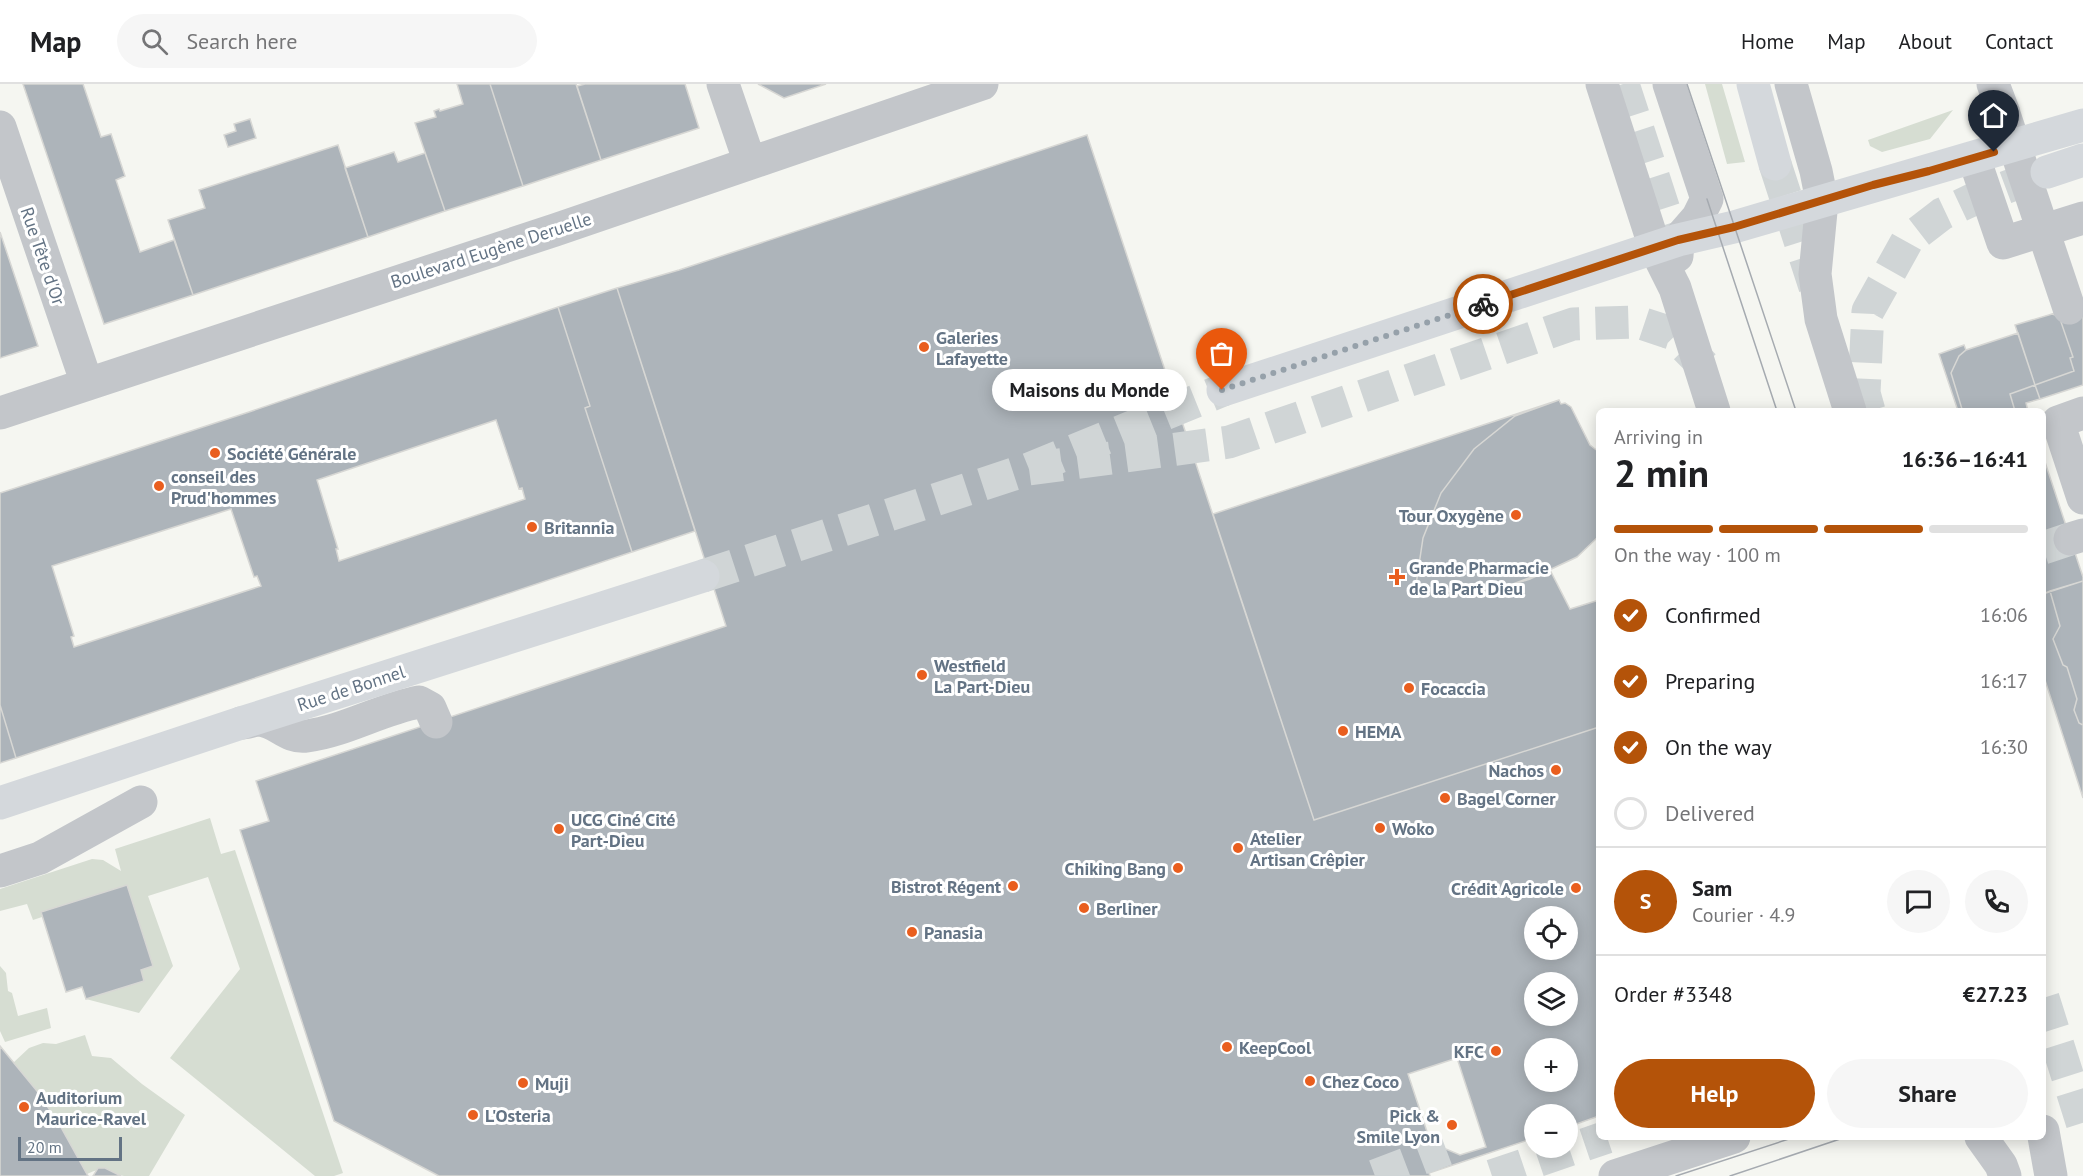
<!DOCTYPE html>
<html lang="en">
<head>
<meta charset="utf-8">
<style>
	:root { --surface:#fff; --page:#f6f6f6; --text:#202124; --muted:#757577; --line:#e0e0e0; --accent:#b45309 }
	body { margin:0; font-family:"PT Sans",sans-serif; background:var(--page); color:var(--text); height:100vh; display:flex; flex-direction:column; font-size:22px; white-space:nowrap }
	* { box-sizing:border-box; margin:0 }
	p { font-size:20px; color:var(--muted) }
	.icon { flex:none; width:33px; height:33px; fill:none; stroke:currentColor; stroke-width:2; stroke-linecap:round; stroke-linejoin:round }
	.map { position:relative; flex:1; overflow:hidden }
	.sheet { position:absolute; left:1596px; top:324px; width:450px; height:732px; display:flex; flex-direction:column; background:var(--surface); border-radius:9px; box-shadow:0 3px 15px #0003 }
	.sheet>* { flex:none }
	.buttons { position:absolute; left:1524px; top:822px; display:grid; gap:12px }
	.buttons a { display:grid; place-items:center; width:54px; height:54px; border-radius:50%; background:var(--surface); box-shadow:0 3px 15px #0003; font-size:30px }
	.scale { position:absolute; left:18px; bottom:15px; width:104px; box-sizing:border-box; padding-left:6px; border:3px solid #637384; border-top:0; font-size:16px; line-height:21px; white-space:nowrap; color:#637384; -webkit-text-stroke:4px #fff; paint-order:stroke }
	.pin { position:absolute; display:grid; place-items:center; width:51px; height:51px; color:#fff; margin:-62px -26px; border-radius:50% 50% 50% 0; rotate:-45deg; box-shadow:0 0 6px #0007 }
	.pin .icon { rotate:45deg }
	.courier { position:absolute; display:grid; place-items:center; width:60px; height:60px; margin:-30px; border:4px solid #b45309; border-radius:50%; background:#fff; color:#222; box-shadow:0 2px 8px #0007 }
	.bubble { position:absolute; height:42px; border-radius:21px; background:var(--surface); box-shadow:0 3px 15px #0003; font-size:20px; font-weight:700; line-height:42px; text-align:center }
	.headline em { font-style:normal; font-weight:700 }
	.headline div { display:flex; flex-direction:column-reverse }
	.headline { display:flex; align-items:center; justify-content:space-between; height:102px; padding:0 18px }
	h1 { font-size:39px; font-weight:700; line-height:45px }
	.bar { display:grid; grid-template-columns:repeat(4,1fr); gap:9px 6px; align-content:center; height:72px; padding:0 18px }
	.bar i { height:8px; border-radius:4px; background:var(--line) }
	.bar .current { background:var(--accent) }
	.bar p { grid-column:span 4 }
	.line { display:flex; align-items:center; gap:15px; padding:0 18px; border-top:2px solid var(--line) }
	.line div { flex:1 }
	.round { display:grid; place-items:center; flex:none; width:63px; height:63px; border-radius:32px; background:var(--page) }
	ol { padding:0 18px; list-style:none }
	li { display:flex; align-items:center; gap:18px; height:66px }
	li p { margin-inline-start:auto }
	li .icon { padding:6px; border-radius:50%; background:var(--accent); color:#fff; stroke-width:4 }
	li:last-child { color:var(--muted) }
	li i { width:33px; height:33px; border:3px solid var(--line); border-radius:50% }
	.button { display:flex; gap:12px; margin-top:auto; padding:12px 18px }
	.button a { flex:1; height:69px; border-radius:36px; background:var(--accent); color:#fff; font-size:24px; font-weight:700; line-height:69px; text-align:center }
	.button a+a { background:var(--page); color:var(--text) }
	header { display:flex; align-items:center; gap:36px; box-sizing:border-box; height:84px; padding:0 30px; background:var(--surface); border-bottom:2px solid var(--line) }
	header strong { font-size:28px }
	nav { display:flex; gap:33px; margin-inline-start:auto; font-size:21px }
	.search { width:420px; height:54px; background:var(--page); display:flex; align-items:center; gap:15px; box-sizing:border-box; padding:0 21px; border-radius:33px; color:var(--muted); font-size:22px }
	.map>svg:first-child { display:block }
</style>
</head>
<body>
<header>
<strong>Map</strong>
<div class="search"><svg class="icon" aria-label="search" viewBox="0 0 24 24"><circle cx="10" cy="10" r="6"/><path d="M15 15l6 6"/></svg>Search here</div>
<nav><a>Home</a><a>Map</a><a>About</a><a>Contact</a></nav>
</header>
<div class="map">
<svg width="2083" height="1092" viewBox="0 0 2083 1092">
	<rect width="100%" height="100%" fill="#f5f6f1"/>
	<path fill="#d6ddd2" d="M1705,0H1722L1745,78L1727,80Z
		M1953,26L1930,55L1882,68L1870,62L1868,56Z
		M210,734L221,770L235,766L343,1089L334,1092H315L170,974L240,885L208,793L148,812L173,882L139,929L86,915L144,897L141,886L153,882L127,801L41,828L42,833L33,836L27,820L0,827V805L92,775L103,776L121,787L115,765Z
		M0,882L6,889L8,907L12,909L18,932L47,924L51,944L5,958L0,947Z
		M85,951L92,972L111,974L142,1000L185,1031L149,1092C141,1092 132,1092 124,1092C103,1088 111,1079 87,1090L13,979L29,964L43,959L56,960Z"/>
	<path fill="#adb4ba" stroke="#d7d7d4" stroke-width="1.5" fill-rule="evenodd" d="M23,0H83L101,53L111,50L125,92L116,96L140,168L174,156L193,211L104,240Z
		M457,0H490L523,102L445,127L415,39L436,33L434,27L439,25L440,27L463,20Z
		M490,0H576L601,76L523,102Z
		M585,0H685L699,44L601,76L577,2Z
		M758,0H826L784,14Z
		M250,35L256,54L228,63L224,51L236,47L234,40Z
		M1087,51L1314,736L1599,643V1032L1568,1043V1030H1534V1054L1429,1089L1430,1092H439L334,1037L240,746L269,737L256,697L726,542L617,204L679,186ZM1534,832H1568V866H1534ZM1534,898H1568V932H1534ZM1534,964H1568V998H1534Z
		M338,61L368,153L193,211L168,136L205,124L199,106Z
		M394,68L398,78L425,69L445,127L368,153L345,84Z
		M0,148L38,262L0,274Z
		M617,204L695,447L632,468L585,324L590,322L558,223Z
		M2083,219V301L2040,315L2035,301L2074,287L2070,274L2073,273L2059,232L2052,230Z
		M558,223L590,322L585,324L632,468L16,674L0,621V409L249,328ZM496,336L519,405L522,404L525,415L339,477L336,465H338L317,396ZM231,425L254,493L257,492L261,502L74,563L71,553L74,552L52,482Z
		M2052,230L2059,232L2073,273L2070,274L2074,287L2035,301L2015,241Z
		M2018,249L2035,301L2010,310L2015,327H1958L1962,325L1951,289L1959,272L1966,266Z
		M1964,261L1966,266L1959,272L1951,289L1962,325L1958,327L1939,270Z
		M2035,301L2040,315L2026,319L2028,327H2015L2010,310Z
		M1559,316L1561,320L1565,319L1571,323L1590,361L1599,368V452L1577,473L1530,495L1505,503L1454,508L1416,501L1423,454L1441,409L1474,365L1515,332Z
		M1559,316L1515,332L1474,365L1441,409L1423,454L1416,501L1454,508L1505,503L1550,486L1570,525L1599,516V643L1314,736L1213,430Z
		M2043,372L2083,493V497L2043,510Z
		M2083,497V641L2079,639L2074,626L2077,615L2067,583L2063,581L2053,555L2060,542L2050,507Z
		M2050,507L2060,542L2053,555L2063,581L2067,583L2077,615L2074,626L2079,639L2083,641V714L2043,590V510Z
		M0,621L16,674L0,679Z
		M127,801L153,882L141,886L144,897L86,915L82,903L66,908L41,828Z
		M0,962L37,1007L58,1038L88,1092H0Z
		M1457,974L1486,1063L1460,1071L1446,1065L1434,1069L1408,990Z
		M98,1084H105L121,1092H93Z"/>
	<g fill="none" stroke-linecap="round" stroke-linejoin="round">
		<path stroke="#d0d5d6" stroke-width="33" stroke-dasharray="33 16" stroke-linecap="butt" d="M2043,464L2070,455
			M1375,1092L1446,1065"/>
		<path stroke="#d0d5d6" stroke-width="33" stroke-dasharray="33 16" stroke-linecap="butt" d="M1623,0L1683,184
			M1775,80L1815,203
			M1869,327L1864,309L1868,227L1907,157L1942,130L1972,116L2047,88
			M1029,385L1229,358L1573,240L1638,238L1671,249L1704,282
			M703,492L1029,385L1223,306
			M2043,914L2083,1041
			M1492,1092L1607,1053"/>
		<path stroke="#c3c6ca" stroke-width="33" d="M723,0L750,79
			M1602,0L1655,164L1675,204L1714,327
			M1669,0L1707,115L1698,133L1678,156L1677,172
			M1791,0L1816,87L1822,117L1815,190L1821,235L1850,327
			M1993,0L2004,29
			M2005,33L2069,224
			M0,43L87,300
			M1974,74L2003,159L2083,134
			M0,329L555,146L982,0
			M2083,329L2058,338L2083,414
			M2070,455L2083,451
			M241,639C247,639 254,636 259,636C277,637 287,655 307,652C345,647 381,625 419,618L430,624L436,638
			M0,787L40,774L141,718
			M2043,1047L2051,1092
			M1981,1053L2001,1081L2005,1092
			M1615,1092L1734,1053"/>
		<path stroke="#d4d8dc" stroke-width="33" d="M1753,0L1775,80
			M2047,88L2083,76
			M1223,306L1678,156L1734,143L2083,41
			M0,719L241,639L703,492"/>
		<path stroke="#a5aab0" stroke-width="1.5" d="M1687,0L1796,327
			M1707,115L1777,327
			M1676,1092L1795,1053
			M1730,1092L1846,1053"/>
	</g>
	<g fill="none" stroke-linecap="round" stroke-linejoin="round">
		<path stroke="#96a1aa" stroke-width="6" stroke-dasharray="0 10.8" d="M1222,306L1483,220"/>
		<path stroke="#b45309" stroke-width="8" d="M1483,220L1678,156L1734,143L1873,101L1929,87L1994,68"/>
	</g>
	<g fill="#e95e1e" stroke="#fff" stroke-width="2">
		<circle cx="924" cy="263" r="6"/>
		<circle cx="215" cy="369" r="6"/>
		<circle cx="159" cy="402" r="6"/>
		<circle cx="1516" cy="431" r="6"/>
		<circle cx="532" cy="443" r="6"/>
		<path d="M1394 484h6v6h6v6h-6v6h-6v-6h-6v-6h6z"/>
		<circle cx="922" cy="591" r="6"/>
		<circle cx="1409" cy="604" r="6"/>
		<circle cx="1343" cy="647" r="6"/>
		<circle cx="1556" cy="686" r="6"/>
		<circle cx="1445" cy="714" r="6"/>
		<circle cx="1380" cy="744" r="6"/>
		<circle cx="559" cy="745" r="6"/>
		<circle cx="1238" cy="764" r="6"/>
		<circle cx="1178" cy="784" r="6"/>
		<circle cx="1013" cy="802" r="6"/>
		<circle cx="1576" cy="804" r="6"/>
		<circle cx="1084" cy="824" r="6"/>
		<circle cx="912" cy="848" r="6"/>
		<circle cx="1227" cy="963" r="6"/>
		<circle cx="1496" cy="967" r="6"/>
		<circle cx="1310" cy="997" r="6"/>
		<circle cx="523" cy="999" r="6"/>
		<circle cx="24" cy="1023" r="6"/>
		<circle cx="473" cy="1031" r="6"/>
		<circle cx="1452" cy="1041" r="6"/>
	</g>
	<g text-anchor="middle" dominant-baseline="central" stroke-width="6" stroke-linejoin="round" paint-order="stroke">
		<g font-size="18" fill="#637384" stroke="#fff">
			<text transform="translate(491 166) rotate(-18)">Boulevard Eugène Deruelle</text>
			<text transform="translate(43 172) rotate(71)">Rue Tête d'Or</text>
			<text transform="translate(351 604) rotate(-18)">Rue de Bonnel</text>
		</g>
		<g font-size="18" font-weight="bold" fill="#637384" stroke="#fff" text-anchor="start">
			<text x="936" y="253">Galeries<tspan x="936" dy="21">Lafayette</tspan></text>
			<text x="227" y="369">Société Générale</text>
			<text x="171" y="392">conseil des<tspan x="171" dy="21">Prud'hommes</tspan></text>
			<text x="1504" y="431" text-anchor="end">Tour Oxygène</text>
			<text x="544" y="443">Britannia</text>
			<text x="1409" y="483">Grande Pharmacie<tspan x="1409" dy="21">de la Part Dieu</tspan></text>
			<text x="934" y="581">Westfield<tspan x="934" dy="21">La Part-Dieu</tspan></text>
			<text x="1421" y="604">Focaccia</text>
			<text x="1355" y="647">HEMA</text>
			<text x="1544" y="686" text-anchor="end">Nachos</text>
			<text x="1457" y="714">Bagel Corner</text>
			<text x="571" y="735">UCG Ciné Cité<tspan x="571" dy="21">Part-Dieu</tspan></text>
			<text x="1392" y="744">Woko</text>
			<text x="1250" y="754">Atelier<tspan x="1250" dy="21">Artisan Crêpier</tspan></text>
			<text x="1166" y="784" text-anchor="end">Chiking Bang</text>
			<text x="1001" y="802" text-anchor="end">Bistrot Régent</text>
			<text x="1564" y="804" text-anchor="end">Crédit Agricole</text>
			<text x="1096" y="824">Berliner</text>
			<text x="924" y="848">Panasia</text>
			<text x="1239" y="963">KeepCool</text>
			<text x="1484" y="967" text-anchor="end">KFC</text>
			<text x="1322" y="997">Chez Coco</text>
			<text x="535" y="999">Muji</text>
			<text x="36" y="1013">Auditorium<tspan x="36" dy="21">Maurice-Ravel</tspan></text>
			<text x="485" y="1031">L'Osteria</text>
			<text x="1440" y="1031" text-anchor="end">Pick &amp;<tspan x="1440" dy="21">Smile Lyon</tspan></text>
		</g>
	</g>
</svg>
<div class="buttons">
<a><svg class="icon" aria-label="locate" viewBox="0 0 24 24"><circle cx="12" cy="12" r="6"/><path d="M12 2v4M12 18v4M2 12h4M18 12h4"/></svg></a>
<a><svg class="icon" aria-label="layers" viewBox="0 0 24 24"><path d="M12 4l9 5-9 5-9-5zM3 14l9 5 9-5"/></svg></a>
<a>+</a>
<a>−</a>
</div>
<div class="scale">20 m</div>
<div class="pin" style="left:1222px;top:306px;background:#ea580c"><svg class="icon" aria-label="bag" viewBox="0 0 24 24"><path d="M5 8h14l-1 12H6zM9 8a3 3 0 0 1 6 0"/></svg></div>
<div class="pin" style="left:1994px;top:68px;background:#1f2937"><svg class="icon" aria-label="home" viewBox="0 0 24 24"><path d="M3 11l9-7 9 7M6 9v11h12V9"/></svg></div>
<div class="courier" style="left:1483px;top:220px"><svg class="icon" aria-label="bike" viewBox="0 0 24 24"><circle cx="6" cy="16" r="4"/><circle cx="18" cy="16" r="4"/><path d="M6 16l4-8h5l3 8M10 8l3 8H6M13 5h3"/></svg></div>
<div class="bubble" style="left:992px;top:285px;width:195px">Maisons du Monde</div>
<section class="sheet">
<div class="headline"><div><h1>2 min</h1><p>Arriving in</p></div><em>16:36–16:41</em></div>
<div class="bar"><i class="current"></i><i class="current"></i><i class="current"></i><i></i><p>On the way · 100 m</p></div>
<ol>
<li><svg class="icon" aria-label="check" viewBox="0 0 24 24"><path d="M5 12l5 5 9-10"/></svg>Confirmed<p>16:06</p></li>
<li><svg class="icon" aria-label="check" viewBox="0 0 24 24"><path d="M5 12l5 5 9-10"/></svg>Preparing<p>16:17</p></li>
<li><svg class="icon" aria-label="check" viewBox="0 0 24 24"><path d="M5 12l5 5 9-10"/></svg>On the way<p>16:30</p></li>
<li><i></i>Delivered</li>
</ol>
<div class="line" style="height:108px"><b class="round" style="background:var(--accent);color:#fff">S</b><div><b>Sam</b><p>Courier · 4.9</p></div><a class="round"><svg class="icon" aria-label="chat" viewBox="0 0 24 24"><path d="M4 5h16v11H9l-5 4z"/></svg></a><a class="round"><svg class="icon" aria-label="phone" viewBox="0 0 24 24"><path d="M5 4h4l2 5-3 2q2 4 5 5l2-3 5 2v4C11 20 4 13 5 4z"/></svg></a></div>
<div class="line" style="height:78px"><div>Order #3348</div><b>€27.23</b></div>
<div class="button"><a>Help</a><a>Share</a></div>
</section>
</div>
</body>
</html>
